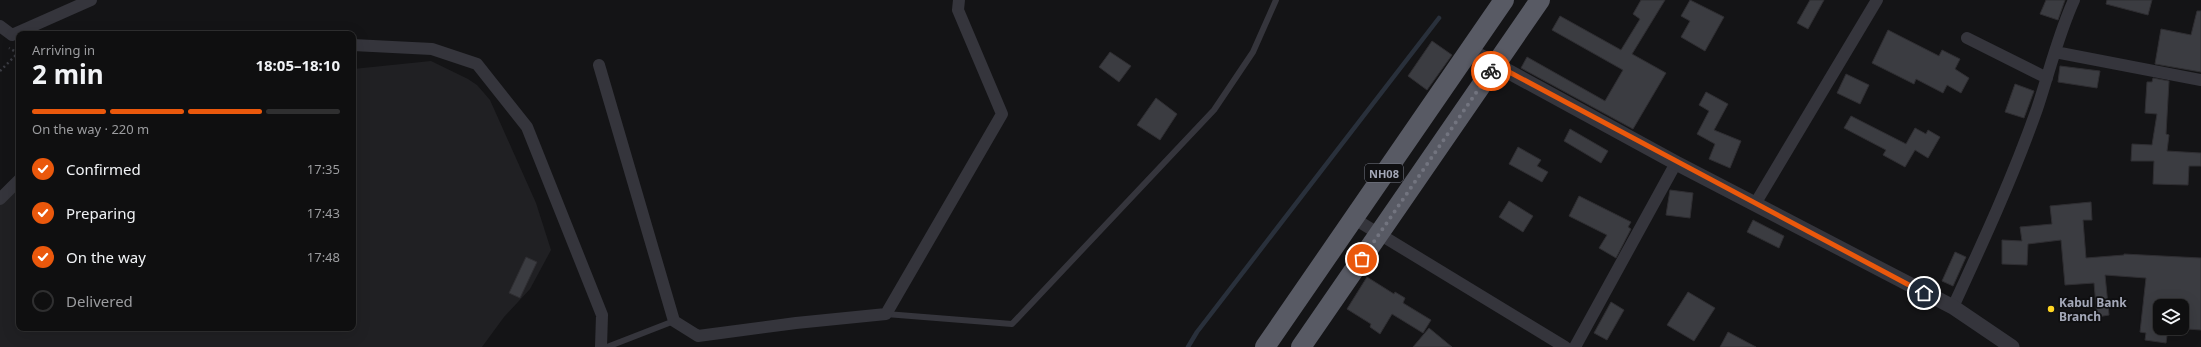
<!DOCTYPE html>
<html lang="en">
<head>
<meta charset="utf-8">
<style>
	:root { --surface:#0f0f10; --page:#181819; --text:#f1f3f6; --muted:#9b9c9f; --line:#2f2f30; --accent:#ea580c }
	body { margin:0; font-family:"Noto Sans",sans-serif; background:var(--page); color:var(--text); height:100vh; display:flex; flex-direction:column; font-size:15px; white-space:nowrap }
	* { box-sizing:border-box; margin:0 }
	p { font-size:13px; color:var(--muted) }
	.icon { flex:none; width:22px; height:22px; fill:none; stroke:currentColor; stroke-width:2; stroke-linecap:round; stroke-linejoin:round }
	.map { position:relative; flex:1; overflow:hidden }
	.panel { position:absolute; left:16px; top:31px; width:340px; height:300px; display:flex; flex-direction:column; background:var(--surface); border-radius:8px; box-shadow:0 4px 16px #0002,0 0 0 1px var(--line) }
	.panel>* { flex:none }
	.controls { position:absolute; left:2153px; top:299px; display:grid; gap:8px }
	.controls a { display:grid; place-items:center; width:36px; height:36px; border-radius:8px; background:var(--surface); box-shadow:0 4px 16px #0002,0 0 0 1px var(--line); font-size:20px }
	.pin { position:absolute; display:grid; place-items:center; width:34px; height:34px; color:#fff; margin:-17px; border:2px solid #fff; border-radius:50%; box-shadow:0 1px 4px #0007 }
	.courier { position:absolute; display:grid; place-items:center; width:40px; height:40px; margin:-20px; border:3px solid #ea580c; border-radius:50%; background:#fff; color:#222; box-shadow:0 1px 5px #0007 }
	.summary em { font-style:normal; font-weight:700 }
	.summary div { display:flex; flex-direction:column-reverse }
	.summary { display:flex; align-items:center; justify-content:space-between; height:68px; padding:0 16px }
	h1 { font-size:26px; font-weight:700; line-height:30px }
	.bar { display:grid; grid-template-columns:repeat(4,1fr); gap:6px 4px; align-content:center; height:48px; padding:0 16px }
	.bar i { height:5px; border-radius:3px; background:var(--line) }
	.bar .on { background:var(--accent) }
	.bar p { grid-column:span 4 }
	ol { padding:0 16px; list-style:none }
	li { display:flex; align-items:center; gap:12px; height:44px }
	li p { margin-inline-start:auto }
	li .icon { padding:4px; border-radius:50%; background:var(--accent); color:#fff; stroke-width:4 }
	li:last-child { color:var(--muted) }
	li i { width:22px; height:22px; border:2px solid var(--line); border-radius:50% }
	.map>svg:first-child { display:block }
</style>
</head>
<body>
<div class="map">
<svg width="2201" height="347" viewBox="0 0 2201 347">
	<rect width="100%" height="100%" fill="#141416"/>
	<path fill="#202023" d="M431,61L468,79L477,85L490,100L536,203L551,250L530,289L504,317L482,347H0V201L19,181V328H353V69Z"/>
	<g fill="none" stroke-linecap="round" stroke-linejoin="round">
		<path stroke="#29303b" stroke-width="4.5" d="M1188,347L1197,332L1439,18"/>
	</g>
	<path fill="#3b3c41" stroke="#2f2e32" d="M1641,0H1665L1632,54L1666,73L1633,129L1521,68L1527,57L1605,101L1623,70L1552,30L1560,16L1621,50L1640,19L1633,14Z
		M1690,0L1724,17L1705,51L1681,37L1690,21L1681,16Z
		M1810,0H1824L1808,29L1797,23Z
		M2046,0H2065L2058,20L2040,14Z
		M2107,0H2152L2148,15L2106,4Z
		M2197,11H2201V72L2155,64L2161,29L2191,35Z
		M1888,30L1939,56L1942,50L1960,59L1955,69L1969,78L1961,93L1947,85L1943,93L1916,79L1914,84L1872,63Z
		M1432,41L1452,55L1427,90L1408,76Z
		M1110,52L1131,66L1119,82L1099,67Z
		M2060,66L2100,71L2097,88L2058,82Z
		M1846,74L1869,85L1860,104L1837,93Z
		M2153,78L2169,81L2166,134L2169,135L2167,151L2201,153V166H2189L2188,185L2153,184L2154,161H2131L2132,144L2152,145L2157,114L2145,113L2147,82H2152Z
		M2015,84L2034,91L2024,118L2005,112Z
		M1706,92L1728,104L1714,130L1741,141L1730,168L1709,159L1715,144L1697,134L1709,111L1699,105Z
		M1156,98L1177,114L1160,140L1137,125Z
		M1851,116L1906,144L1915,128L1926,134L1928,130L1940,137L1928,158L1915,150L1905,167L1883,155L1886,150L1844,128Z
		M1570,129L1608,151L1601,163L1564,141Z
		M1518,147L1541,160L1537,166L1548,172L1542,182L1509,164Z
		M1670,190L1693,193L1690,218L1666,215Z
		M1579,196L1631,222L1628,227L1631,229L1616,258L1599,248L1607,235L1569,216Z
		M1509,201L1533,216L1523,232L1499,217Z
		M2091,202L2092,220H2083L2086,258L2124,255V254L2201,258V330L2172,328H2182V306H2160V328H2168L2166,343L2145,340L2146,333L2140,332L2146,278L2105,275L2109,315L2097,317L2094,283L2065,285L2061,240L2028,244L2027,265L2002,264V240L2022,241L2020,227L2052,224L2050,206Z
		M1753,220L1784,236L1779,248L1747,232Z
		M1955,252L1966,257L1953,286L1942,281Z
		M526,257L537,262L520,298L509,293Z
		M1367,277L1394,294L1395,292L1405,298L1403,303L1431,320L1423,333L1392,314L1380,334L1370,327L1371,324L1347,309Z
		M1688,292L1715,308L1694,341L1667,325Z
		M1611,302L1624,310L1607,340L1594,333Z
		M1429,328L1452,347H1413Z
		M1728,332L1756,347H1720Z"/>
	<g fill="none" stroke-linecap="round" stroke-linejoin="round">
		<path stroke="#3b3c43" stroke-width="2.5" stroke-dasharray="2 3" stroke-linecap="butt" d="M0,71L18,53L9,48"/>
		<path stroke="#35353c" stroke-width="6" d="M886,314L1012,324L1214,110L1253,52L1276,0
			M607,347L674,321"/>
		<path stroke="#35353c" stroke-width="12" d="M0,26L12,35L91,0
			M1967,38L2047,78
			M353,45L432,49L477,64L527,127L602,315L601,347
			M2055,52L2201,80
			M599,65L674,321L698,336L796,323L886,314L1002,114L958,10L959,0
			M0,199L19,180
			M1755,204L1877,0
			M1353,218L1565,347
			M1953,307C1983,242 2013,177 2037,109C2049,73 2058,35 2074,0
			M1575,347L1676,163"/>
		<path stroke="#35353c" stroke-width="15" d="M1469,50L1676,163L1953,307L2012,347"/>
		<path stroke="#585a64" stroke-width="20" d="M1265,347L1504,0
			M1301,347L1540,0"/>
	</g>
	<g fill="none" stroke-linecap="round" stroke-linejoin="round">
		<path stroke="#72747f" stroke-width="4" stroke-dasharray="0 7.2" d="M1362,259L1491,71"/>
		<path stroke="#ea580c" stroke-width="5" d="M1491,71L1496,65L1924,293"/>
	</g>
	<circle fill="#ffd523" stroke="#0f0f11" stroke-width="1.5" cx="2051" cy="309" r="4"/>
	<g text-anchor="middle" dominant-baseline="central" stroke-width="3.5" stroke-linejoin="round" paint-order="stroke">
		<rect fill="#0f0f11" stroke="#777a86" stroke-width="1" x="1365" y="164" width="38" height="18" rx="3"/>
		<g font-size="11" font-weight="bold" fill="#a4a8b8">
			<text x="1384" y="173">NH08</text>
		</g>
		<g font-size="12" font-weight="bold" fill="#a4a8b8" stroke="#0f0f11" text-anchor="start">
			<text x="2059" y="302">Kabul Bank<tspan x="2059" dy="14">Branch</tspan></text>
		</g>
	</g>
</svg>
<div class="controls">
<a><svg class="icon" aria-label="layers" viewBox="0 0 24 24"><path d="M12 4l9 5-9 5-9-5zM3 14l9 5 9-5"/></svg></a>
</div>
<div class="pin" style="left:1362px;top:259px;background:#ea580c"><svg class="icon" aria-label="bag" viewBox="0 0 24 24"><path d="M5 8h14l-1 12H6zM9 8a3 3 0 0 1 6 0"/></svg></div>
<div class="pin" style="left:1924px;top:293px;background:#1f2937"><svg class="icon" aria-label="home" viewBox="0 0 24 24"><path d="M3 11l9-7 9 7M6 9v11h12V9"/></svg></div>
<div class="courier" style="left:1491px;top:71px"><svg class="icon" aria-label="bike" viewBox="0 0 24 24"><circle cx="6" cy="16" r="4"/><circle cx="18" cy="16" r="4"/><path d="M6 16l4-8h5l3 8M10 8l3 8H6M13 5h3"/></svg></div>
<section class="panel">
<div class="summary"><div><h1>2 min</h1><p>Arriving in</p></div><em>18:05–18:10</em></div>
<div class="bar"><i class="on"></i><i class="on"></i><i class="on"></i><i></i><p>On the way · 220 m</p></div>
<ol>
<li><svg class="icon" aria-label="check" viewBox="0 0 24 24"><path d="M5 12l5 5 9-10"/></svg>Confirmed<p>17:35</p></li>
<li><svg class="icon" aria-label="check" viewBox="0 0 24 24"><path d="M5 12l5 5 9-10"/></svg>Preparing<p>17:43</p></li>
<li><svg class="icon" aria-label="check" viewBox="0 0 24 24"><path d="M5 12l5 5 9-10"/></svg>On the way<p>17:48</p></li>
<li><i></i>Delivered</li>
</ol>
</section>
</div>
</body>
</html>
